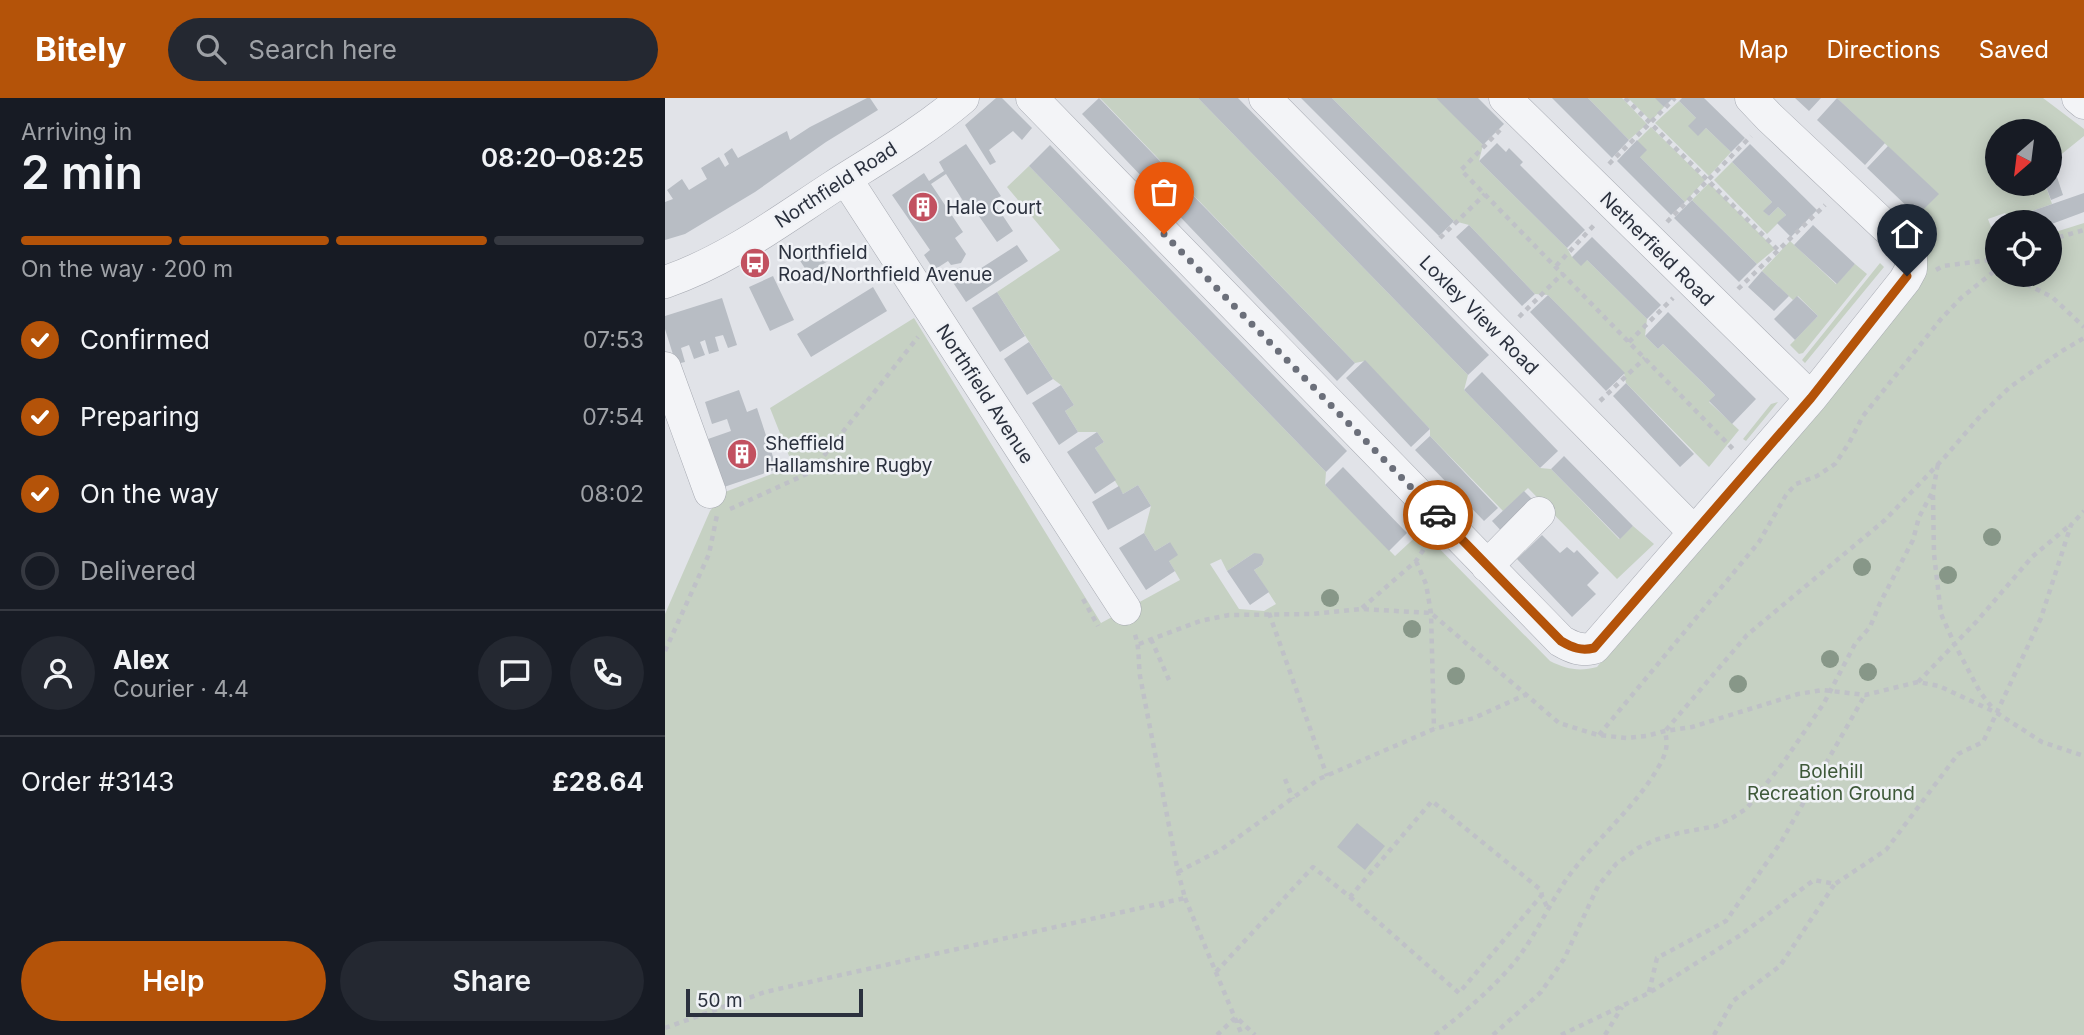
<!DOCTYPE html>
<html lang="en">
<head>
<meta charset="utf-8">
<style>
	:root { --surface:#171b24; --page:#242831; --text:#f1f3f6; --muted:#9ea1a6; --line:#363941; --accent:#b45309 }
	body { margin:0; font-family:Inter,sans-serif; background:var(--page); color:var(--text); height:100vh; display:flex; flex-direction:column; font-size:26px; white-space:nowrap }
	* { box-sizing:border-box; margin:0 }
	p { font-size:23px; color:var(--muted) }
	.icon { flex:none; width:38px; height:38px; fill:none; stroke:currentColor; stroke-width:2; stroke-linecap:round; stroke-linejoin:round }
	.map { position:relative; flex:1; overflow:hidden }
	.panel { display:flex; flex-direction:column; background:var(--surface); width:665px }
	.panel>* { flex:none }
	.needle { width:46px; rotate:208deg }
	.fabs { position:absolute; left:1320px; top:21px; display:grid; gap:14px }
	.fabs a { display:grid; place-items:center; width:77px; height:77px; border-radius:50%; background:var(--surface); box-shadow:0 4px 18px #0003; font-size:35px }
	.scale { position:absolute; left:21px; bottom:18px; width:177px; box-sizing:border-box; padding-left:7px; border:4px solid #2b313e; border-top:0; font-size:19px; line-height:24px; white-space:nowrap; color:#2b313e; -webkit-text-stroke:5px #f0f2f6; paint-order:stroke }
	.pin { position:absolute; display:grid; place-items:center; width:60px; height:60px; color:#fff; margin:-72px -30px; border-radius:50% 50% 50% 0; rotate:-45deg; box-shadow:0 0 7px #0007 }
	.pin .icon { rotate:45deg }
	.courier { position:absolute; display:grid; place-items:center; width:70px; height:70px; margin:-35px; border:5px solid #b45309; border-radius:50%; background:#fff; color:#222; box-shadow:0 2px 9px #0007 }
	.headline em { font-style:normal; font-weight:600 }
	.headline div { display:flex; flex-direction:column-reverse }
	.headline { display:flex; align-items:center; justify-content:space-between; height:119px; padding:0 21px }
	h1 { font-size:46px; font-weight:600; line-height:52px }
	.bar { display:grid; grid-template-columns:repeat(4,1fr); gap:10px 7px; align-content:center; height:84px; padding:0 21px }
	.bar i { height:9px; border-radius:5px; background:var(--line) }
	.bar .current { background:var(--accent) }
	.bar p { grid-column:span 4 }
	.line { display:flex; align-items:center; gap:18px; padding:0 21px; border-top:2px solid var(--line) }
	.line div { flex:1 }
	.round { display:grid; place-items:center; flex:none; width:74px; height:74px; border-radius:37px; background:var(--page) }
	ol { padding:0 21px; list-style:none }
	li { display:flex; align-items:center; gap:21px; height:77px }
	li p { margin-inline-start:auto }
	li .icon { padding:7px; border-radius:50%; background:var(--accent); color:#fff; stroke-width:4 }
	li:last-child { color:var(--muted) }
	li i { width:38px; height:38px; border:4px solid var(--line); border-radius:50% }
	.cta { display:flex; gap:14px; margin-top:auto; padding:14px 21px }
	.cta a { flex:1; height:80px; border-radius:42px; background:var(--accent); color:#fff; font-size:28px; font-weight:600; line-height:80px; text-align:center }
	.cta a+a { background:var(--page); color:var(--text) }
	header { display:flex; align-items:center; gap:42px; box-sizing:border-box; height:98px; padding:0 35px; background:var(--accent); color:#fff }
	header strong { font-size:33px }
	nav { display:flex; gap:38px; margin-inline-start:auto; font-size:24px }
	.search { width:490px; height:63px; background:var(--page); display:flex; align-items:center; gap:18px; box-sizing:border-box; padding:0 24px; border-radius:38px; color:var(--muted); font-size:26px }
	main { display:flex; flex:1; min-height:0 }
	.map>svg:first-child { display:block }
</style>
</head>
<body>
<header>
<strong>Bitely</strong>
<div class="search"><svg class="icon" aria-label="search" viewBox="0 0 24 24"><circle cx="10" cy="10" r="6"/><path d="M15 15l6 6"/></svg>Search here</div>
<nav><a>Map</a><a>Directions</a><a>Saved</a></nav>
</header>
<main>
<section class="panel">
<div class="headline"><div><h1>2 min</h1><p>Arriving in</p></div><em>08:20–08:25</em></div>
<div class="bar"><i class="current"></i><i class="current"></i><i class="current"></i><i></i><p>On the way · 200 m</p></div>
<ol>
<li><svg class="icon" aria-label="check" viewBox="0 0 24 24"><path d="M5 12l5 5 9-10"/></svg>Confirmed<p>07:53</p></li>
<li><svg class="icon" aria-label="check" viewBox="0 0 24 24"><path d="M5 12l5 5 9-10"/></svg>Preparing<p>07:54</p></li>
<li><svg class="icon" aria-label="check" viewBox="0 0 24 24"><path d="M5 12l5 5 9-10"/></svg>On the way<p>08:02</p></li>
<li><i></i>Delivered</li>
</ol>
<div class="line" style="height:126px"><a class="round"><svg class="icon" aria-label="person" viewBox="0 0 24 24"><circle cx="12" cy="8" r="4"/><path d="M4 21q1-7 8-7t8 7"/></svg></a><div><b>Alex</b><p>Courier · 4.4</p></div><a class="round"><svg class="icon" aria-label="chat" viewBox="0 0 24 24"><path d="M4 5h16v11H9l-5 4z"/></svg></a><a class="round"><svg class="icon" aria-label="phone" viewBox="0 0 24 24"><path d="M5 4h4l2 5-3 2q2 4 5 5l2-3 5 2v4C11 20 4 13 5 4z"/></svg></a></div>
<div class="line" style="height:91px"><div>Order #3143</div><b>£28.64</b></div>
<div class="cta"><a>Help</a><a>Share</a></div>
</section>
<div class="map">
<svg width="1419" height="937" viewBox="0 0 1419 937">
	<rect width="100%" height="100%" fill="#e1e3e8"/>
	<path fill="#c6d1c3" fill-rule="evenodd" d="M435,0H533L803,277L799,292L875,370L886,371L954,441L968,428L989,446L952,481L863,390L838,413L765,338V331L700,263L690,265Z
		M667,0H771L777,5L818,47L814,63L902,150L907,159L922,162L982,221L980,238L993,251L998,246L1050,297L1044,304L1074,332L1044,369L961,285L959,275L883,197L870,196L804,127L789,123Z
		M923,0H957L982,26L964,42Z
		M963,0H991L999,9L986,23Z
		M1172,0H1378L1419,31V38L1393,59L1384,61V33H1332V86H1380L1387,106L1344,121L1340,115L1323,121L1332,145V177H1384V136L1419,125V937H0V516L45,413L60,394L128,368L105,310L249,220L436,525L515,482L504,463L505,444L490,453L479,435L486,408L473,387L458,396L430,350L439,344L432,334H413L400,313L409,307L396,287L388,281L332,194L395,152L342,89L364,68L661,374L660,387L730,458L757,433L885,563C901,571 914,574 932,569L1250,184L1247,133L1252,118L1273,96ZM589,455L598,461L597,467L589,472L611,506L599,513L574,511L545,466L556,461L562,473Z
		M1014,3L1031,20L1033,37L1041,30L1066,54L1044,78L990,25Z
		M986,29L1040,82L1020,104L975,59L972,43Z
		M1067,64L1107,104L1099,113L1104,118L1113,109L1121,117L1102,136L1049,82Z
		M1044,85L1110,151L1092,166L1027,102Z
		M1125,143L1171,186L1190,166L1202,176L1138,255L1134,256L1125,247L1153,218L1133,198L1128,202L1097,173Z
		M1215,165L1219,169L1140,265L1137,262Z
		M1113,304L1081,343L1078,341L1106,306Z"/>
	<path fill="#b8bdc4" d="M202,0H205L213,12L161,44L90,94L20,136L0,142V104L8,101L2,92L17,81L24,92L42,81L36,70L54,59L60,69L64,66L59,56L67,50L73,60L122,33L125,42L145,29Z
		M331,0H337L367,30L357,42L348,33L324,52L331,64L325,67L300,27Z
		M434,0L690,265L672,283L417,16Z
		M533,0H573L824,257L803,277Z
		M636,0H667L789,123L774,138Z
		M771,0H813L839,26L818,47Z
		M887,0H923L964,42L947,60Z
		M990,0H1008L999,9Z
		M1017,0H1039L1080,40L1066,54L1041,30L1033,38L1023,28L1031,20L1014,3Z
		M1130,0H1156L1144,13Z
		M1172,0L1220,45L1200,67L1152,22Z
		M972,42L982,52L975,59L1020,104L1006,117L952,63Z
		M832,45L841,54L844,50L858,64L855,67L920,132L902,150L814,63Z
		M301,46L336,98L328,103L348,133L332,144L311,114L307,117L281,76L266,86L298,134L290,140L301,156L296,165L286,167L283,163L269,172L259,157L265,152L227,97L259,75L264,83L279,73L274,64Z
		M1085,46L1152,112L1126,139L1112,125L1121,117L1113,109L1104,118L1098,113L1107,104L1067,64Z
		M385,47L682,353L661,374L364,68Z
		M1223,48L1274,96L1252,118L1202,70Z
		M1390,73L1398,97L1386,102L1380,86H1384V75Z
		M1419,95V114L1384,127V124H1345L1344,121Z
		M1027,102L1092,166L1074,184L1009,120Z
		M804,127L870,196L857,208L791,139Z
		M1148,127L1190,166L1172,186L1129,147Z
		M927,139L996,207L982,221L922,162L916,168L907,159Z
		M154,145L165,162L143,175L132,158Z
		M352,147L363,163L301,204L287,183L288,174L295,169L304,172L307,176Z
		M1097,173L1124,198L1109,213L1083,189Z
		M108,178L129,222L105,233L84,189Z
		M208,189L222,213L146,259L132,236Z
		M332,194L360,238L335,254L307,210Z
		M883,197L960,275L941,293L865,214Z
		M1132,198L1153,218L1130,242L1109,221Z
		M57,200L72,247L63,250L58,237L50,239L54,253L44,256L40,242L35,244L40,257L29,261L24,247L16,250L20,264L11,266L0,231V218Z
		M1003,214L1091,301L1067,326L1044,303L1050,297L1037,284L998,246L993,251L980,238Z
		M364,244L388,281L362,297L339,261Z
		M700,262L765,331L746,349L681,280Z
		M817,274L893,353L875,370L799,292Z
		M961,285L1029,356L1015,369L948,298Z
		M396,287L409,307L400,313L413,334L394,347L367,305Z
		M74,292L82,314L92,310L112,371L59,389L43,341L66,333L62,321L47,326L40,304Z
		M432,334L439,344L430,350L451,382L430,396L402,354Z
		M765,338L833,410L819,423L750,352Z
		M899,358L968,428L955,441L886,371Z
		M678,369L742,435L724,453L660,387Z
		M473,387L486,408L443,432L427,404L454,388L458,396Z
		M859,393L872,406L840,437L827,423Z
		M479,435L490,453L505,444L513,457L504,463L510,473L481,492L454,450Z
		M877,437L895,455L902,449L909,455L912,452L934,475L922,487L931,496L907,519L852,461Z
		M589,455L596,456L599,461L597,467L589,472L604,494L585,507L562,473Z
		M692,725L720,748L700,772L672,749Z"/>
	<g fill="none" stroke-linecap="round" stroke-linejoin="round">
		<g stroke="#a7aab2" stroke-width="33">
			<path id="minor" d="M367,0L896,543C908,550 916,553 929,550L1146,300L1240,182L1246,171V154L1240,147L1104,19L1086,0
				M600,0L1029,434
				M840,0L1146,300
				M1413,0L1419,5
				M181,81L460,511
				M0,184C62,163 115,123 169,88C213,60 258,34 298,0
				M0,270L45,394
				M822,468L874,415"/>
		</g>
		<path stroke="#bfc1c7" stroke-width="4.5" stroke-dasharray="5 5" stroke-linecap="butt" d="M960,0L1114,153
			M835,32L796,72L1068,351
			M944,66L1010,0
			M1002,124L1086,38
			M775,140L820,96
			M1384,142L1419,132
			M891,168L931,125
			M1271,172L1278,168L1332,161
			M1344,177L1387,199L1419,229
			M1073,191L1160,107
			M854,219L898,175
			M964,244L1008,200
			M935,303L980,260
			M1268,397L1269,456L1276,516L1290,547L1315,594L1329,612
			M65,411L146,374L253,239
			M751,463L761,486L766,515L769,631
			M418,501L433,528
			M697,510L751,463L763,445
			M604,515L662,678
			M486,541L504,582
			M474,546L535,523L564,517L647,516L697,511L766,515L894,625L933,637L962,640L981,638L1000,633L1027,629L1133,596L1158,592L1200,597L1253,584L1274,588L1332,615L1377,644L1419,658
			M0,553L44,456L52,417
			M1253,584L1312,523L1367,459L1405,427
			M1001,632L1082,537L1220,422L1279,360L1317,316L1345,289L1397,253L1419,240
			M934,637L1094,444L1121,397L1131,386L1152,378L1170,366L1184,345L1198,318L1276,221L1296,200L1332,171
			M620,681L628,701
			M513,774L557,751L654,681L769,631L809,620L860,597
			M685,799L794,895L876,798
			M520,800L577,937
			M496,805L500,814
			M551,874L648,769L685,799L767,703L876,792L877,798L883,811
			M984,894L992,860L1061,823L1116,744L1200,597
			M0,930L100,894L520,800L513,774L475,578C473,563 475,549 469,534
			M552,937L571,919L590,937
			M770,937C796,917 820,897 842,873C869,844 883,806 906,775C933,740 973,706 994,668C1002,654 1003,647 1000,633
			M828,937L876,894L899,861L933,788L951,766L973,750L990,742L1014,735L1051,728L1067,720L1081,711L1118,665L1159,605L1190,546L1205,529L1215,505L1248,442L1254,419L1268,393L1273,366
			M896,937L984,895L1074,838L1149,782L1170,786L1221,752L1293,656L1318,644L1376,520L1406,427L1419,413
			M940,937L957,909
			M1049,937L1068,903L1115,868L1169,787"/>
		<use href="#minor" stroke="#f3f4f7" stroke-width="32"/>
	</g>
	<g fill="#879788">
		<circle cx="1327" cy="439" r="9"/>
		<circle cx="1197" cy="469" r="9"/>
		<circle cx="1283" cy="477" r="9"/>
		<circle cx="665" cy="500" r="9"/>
		<circle cx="747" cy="531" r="9"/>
		<circle cx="1165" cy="561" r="9"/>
		<circle cx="1203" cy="574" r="9"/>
		<circle cx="791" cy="578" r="9"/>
		<circle cx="1073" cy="586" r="9"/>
	</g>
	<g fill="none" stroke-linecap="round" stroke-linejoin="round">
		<path stroke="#6b6f7a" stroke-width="7" stroke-dasharray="0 12.6" d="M499,136L773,417"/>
		<path stroke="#b45309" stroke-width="9" d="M773,417L896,543C908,550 916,553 929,550L1146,300L1242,178"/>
	</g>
	<defs>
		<g id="building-disc" transform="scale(1.575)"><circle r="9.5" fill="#c25160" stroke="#f0f2f6"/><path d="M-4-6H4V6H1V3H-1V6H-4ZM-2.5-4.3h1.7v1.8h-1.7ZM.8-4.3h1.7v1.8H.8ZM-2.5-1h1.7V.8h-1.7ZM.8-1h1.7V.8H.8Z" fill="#fff"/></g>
		<g id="bus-disc" transform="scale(1.575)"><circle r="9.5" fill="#c25160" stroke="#f0f2f6"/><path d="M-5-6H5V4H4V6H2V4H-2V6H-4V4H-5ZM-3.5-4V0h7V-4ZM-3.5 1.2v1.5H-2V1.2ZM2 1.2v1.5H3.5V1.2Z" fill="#fff"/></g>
	</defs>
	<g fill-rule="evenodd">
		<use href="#building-disc" x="258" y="109"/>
		<use href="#bus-disc" x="90" y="165"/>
		<use href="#building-disc" x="77" y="356"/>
	</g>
	<g text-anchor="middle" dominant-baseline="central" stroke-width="5" stroke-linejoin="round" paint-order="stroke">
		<g font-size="19" fill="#2b313e" stroke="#f0f2f6">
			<text transform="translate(171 87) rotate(-33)">Northfield Road</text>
			<text transform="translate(992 151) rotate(45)">Netherfield Road</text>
			<text transform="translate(814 217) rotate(45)">Loxley View Road</text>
			<text transform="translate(320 296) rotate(57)">Northfield Avenue</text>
		</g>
		<g font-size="19" fill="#2b313e" stroke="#f0f2f6" text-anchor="start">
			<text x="281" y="109">Hale Court</text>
			<text x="113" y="154">Northfield<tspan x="113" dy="22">Road/Northfield Avenue</tspan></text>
			<text x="100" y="345">Sheffield<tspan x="100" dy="22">Hallamshire Rugby</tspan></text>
		</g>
		<g font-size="19" fill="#3e5939" stroke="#f0f2f6">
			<text x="1166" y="673">Bolehill<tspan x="1166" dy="22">Recreation Ground</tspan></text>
		</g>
	</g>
</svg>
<div class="fabs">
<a><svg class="needle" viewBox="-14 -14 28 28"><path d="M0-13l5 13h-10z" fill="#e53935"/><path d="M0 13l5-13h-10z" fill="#9ea1a6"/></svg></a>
<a><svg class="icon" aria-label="locate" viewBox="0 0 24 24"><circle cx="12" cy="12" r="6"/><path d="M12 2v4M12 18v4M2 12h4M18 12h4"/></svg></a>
</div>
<div class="scale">50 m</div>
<div class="pin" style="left:499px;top:136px;background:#ea580c"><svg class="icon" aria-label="bag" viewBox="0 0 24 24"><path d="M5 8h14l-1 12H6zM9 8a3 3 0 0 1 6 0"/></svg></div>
<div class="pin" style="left:1242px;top:178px;background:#1f2937"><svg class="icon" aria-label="home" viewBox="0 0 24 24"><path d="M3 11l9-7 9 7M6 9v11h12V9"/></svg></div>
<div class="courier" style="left:773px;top:417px"><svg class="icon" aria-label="car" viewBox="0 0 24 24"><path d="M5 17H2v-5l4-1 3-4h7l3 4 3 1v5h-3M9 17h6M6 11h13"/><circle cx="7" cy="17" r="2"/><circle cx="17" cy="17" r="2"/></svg></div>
</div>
</main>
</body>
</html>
